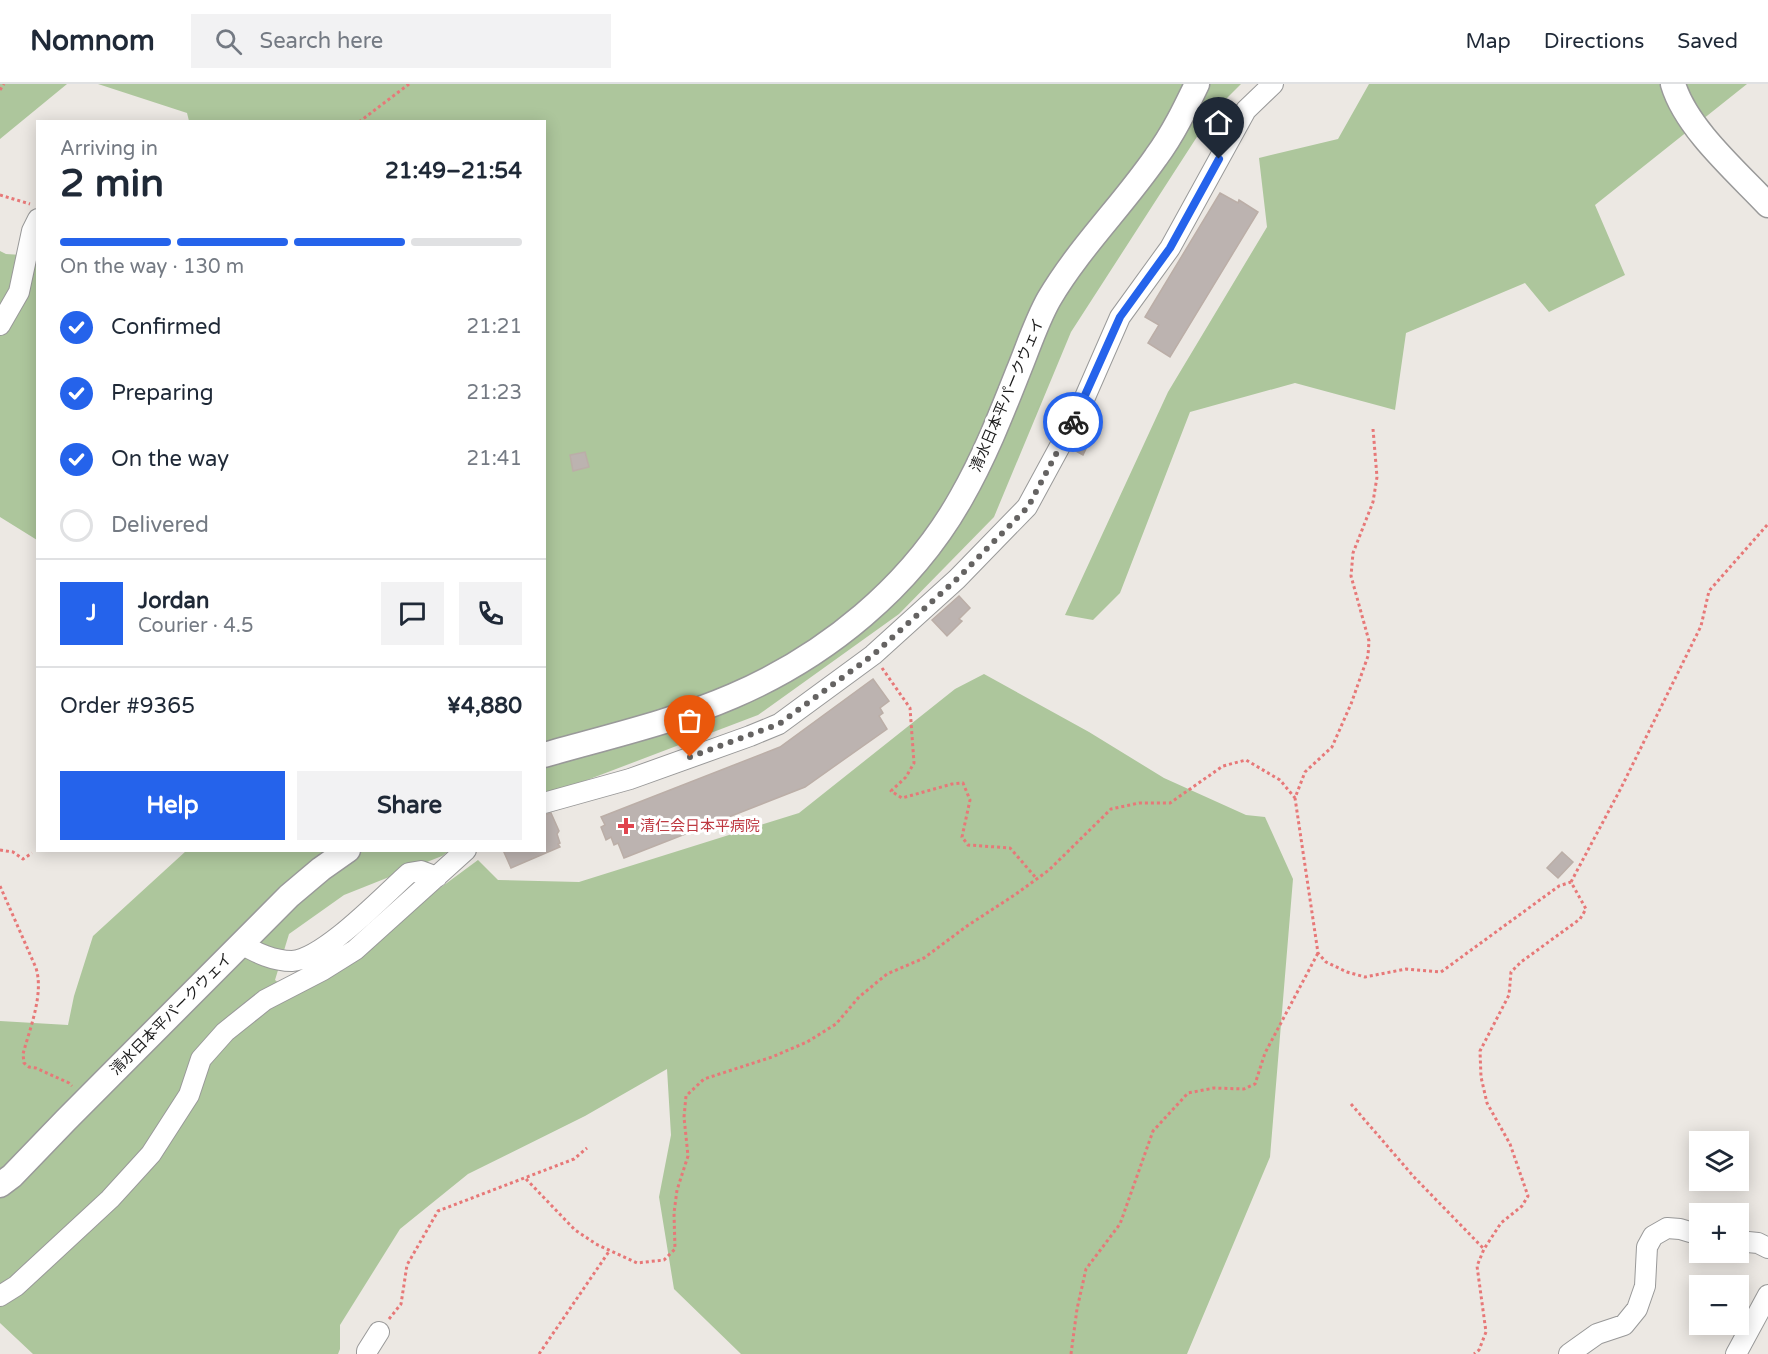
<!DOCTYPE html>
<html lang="en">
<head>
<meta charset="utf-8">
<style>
	:root { --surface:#fff; --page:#f2f2f3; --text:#1f2937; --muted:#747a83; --line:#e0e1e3; --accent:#2563eb }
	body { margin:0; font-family:"Varela Round","Noto Sans JP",sans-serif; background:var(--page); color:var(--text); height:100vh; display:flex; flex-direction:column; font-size:22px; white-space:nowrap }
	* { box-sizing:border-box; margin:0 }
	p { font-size:20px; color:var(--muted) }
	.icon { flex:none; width:33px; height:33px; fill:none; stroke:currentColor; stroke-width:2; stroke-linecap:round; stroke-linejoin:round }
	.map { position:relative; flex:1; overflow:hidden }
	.sheet { position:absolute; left:36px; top:36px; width:510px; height:732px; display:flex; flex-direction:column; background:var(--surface); border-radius:0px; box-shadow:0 3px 15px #0003 }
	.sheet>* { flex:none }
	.fabs { position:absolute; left:1689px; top:1047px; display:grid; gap:12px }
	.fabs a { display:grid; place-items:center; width:60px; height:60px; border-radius:0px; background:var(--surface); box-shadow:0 3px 15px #0003; font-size:30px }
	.pin { position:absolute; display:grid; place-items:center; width:51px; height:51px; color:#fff; margin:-62px -26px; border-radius:50% 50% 50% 0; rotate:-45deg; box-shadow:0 0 6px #0007 }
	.pin .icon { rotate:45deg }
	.courier { position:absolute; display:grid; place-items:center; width:60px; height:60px; margin:-30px; border:4px solid #2563eb; border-radius:50%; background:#fff; color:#222; box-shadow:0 2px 8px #0007 }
	.head em { font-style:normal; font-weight:700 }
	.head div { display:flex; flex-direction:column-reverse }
	.head { display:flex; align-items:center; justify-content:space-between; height:102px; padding:0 24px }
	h1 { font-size:39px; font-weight:700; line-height:45px }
	.bar { display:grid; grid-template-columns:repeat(4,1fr); gap:9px 6px; align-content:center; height:72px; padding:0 24px }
	.bar i { height:8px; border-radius:4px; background:var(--line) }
	.bar .selected { background:var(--accent) }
	.bar p { grid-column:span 4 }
	.line { display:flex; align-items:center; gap:15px; padding:0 24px; border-top:2px solid var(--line) }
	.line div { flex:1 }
	.round { display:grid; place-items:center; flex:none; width:63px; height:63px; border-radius:0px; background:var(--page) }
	ol { padding:0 24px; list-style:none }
	li { display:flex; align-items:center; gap:18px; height:66px }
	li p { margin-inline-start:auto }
	li .icon { padding:6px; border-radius:50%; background:var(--accent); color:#fff; stroke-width:4 }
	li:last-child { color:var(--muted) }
	li i { width:33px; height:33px; border:3px solid var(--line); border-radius:50% }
	.primary-button { display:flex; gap:12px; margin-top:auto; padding:12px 24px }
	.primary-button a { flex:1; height:69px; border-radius:0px; background:var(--accent); color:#fff; font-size:24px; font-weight:700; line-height:69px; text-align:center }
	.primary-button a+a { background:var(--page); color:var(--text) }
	header { display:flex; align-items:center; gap:36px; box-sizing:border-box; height:84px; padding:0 30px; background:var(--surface); border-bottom:2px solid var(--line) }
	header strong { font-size:28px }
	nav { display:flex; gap:33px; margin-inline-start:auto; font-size:21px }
	.search { width:420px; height:54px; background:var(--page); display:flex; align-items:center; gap:15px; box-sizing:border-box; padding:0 21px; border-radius:0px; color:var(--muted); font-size:22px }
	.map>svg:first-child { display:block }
</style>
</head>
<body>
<header>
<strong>Nomnom</strong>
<div class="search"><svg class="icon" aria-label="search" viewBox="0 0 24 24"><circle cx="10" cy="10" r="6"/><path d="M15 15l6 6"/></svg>Search here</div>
<nav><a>Map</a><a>Directions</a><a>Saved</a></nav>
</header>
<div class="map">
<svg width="1768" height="1270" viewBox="0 0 1768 1270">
	<rect width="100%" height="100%" fill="#ece8e3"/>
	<path fill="#adc69c" d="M0,0H67L0,55Z
		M98,0H1241L1213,28L1071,248L994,433L899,530L758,631L545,712L544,38L189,37L187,29Z
		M1369,0H1747L1595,121L1625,191L1549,228L1525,199L1406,249L1395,326L1295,299L1190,328L1120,509L1093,536L1065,531L1168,308L1267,143L1259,74L1338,55Z
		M0,167L6,170L37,172V456L0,433Z
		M984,590L1089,648L1164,694L1246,731L1265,733L1293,795L1270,1073L1187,1270H741L674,1205L659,1113L671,1051L667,985L585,1032L468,1090L400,1145L340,1241V1265L338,1270H33L0,1239V937L68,941L74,912L93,852L186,767H449L442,772L344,811L289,850L275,896L295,911L478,776L498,796L579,798L799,729L955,605Z"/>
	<path fill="#bcb3b0" stroke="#bbaea7" stroke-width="1.5" d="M1220,109L1238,119L1239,116L1258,128L1170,273L1148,259L1159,241L1145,233Z
		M1081,349L1091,354L1083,371L1072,365Z
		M585,368L589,383L573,387L570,371Z
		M959,512L970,524L959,535L962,537L947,552L932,536Z
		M873,595L889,617L880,624L883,629L879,632L887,645L805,703L624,774L618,759L614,761L611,753L606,756L601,743L605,741L601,733L780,663Z
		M551,729L559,747L557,750L560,759L558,760L560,763L511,784L503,766H544V731Z
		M1562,768L1573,778L1558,794L1547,784Z"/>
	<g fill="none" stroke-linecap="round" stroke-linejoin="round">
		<g stroke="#999" stroke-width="22">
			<path id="minor" d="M0,241L19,208L32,147L38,135
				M544,719L630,695L750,652L779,640L873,571L957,495L1027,423L1078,329L1120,233L1170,164L1246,26L1273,0
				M241,860C257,869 273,877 292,877C324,875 384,811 409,789L421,787L437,793
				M1738,1157L1758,1159L1768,1164
				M0,1212L16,1202L110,1115L151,1070L189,1011L201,975L225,948L265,916L323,886L355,866L466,766
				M367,1270V1267L379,1248
				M1569,1270L1597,1250L1624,1241L1637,1225L1645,1202L1647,1163L1653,1152L1667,1144L1680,1145L1700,1151
				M1736,1270L1768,1211"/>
		</g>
		<g stroke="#999" stroke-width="27">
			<path id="tertiary" d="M1673,0C1686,44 1737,88 1768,121
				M544,671C607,653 673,638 733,612C826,572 911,503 961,414C984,374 1001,331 1018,288C1028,264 1036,238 1049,215C1079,164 1122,122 1156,73C1173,50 1185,25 1197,0
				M0,1101L12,1092L66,1036L289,812L321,785L348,766"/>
		</g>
		<path stroke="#e77878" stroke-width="3" stroke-dasharray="3 3" stroke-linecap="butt" d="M0,6L4,0
			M359,38L409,0
			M0,111L30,120
			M1373,345L1377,393L1373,418L1353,469L1351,492L1369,557L1368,572L1351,620L1332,663L1305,688L1295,714L1318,869L1326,878L1347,888L1365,893L1406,885L1441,888L1559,802L1571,798L1586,825L1580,835L1521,878L1511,888L1509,911L1480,967L1481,993L1487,1019L1510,1060L1528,1112L1522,1122L1501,1139L1484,1165L1477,1182L1486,1248L1479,1266L1474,1270
			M882,584L910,624L914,679L906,693L891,707L902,714L952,700L963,699L970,716L962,753L968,761L1010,764L1037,795
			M0,766L13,768L23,775L32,769
			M1571,798L1621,704L1701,542L1709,507L1768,440
			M0,802L36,884C44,910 30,944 23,970L24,979L29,983L36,984L69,999L72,1002
			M1351,1020L1414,1093L1484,1165
			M526,1095L575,1146L596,1160L637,1179L664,1176L675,1165L674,1129L677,1106L688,1072L684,1033L686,1012L704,995L772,973L807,958L836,940L859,913L887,890L924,874L967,842L1016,810L1049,786L1111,725L1139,719H1170L1223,682L1246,676L1280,696L1295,714
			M389,1235L401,1220L407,1181L438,1127L574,1075L587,1064
			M539,1270L610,1166
			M1071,1270L1077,1225L1086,1185L1120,1140L1153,1047L1188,1009L1214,1004L1244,1005L1255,1000L1265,969L1318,869"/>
		<use href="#minor" stroke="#fff" stroke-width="20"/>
		<use href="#tertiary" stroke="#fff" stroke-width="24"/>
	</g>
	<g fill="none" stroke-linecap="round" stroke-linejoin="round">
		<path stroke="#656362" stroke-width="6" stroke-dasharray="0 10.8" d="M690,673L779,640L873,571L957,495L1028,423L1073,338"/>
		<path stroke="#2563eb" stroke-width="8" d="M1073,338L1120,233L1170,164L1219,75"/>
	</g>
	<path fill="#e0444e" stroke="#fff" stroke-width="2" d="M623 733h6v6h6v6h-6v6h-6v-6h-6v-6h6z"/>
	<g text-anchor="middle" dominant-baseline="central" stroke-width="6" stroke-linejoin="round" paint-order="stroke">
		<g font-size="15" fill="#1c1c1c" stroke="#fff">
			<text transform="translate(1007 311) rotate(-67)">清水日本平パークウェイ</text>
			<text transform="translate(171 930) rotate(-45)">清水日本平パークウェイ</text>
		</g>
		<g font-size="15" fill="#be3a42" stroke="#fff" text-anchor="start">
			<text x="640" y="742">清仁会日本平病院</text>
		</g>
	</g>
</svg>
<div class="fabs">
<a><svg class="icon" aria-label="layers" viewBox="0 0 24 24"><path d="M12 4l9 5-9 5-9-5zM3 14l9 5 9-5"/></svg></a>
<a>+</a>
<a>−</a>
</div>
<div class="pin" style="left:690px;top:673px;background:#ea580c"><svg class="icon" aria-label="bag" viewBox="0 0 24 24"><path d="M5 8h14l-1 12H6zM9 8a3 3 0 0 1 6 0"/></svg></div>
<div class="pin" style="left:1219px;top:75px;background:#1f2937"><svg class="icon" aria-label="home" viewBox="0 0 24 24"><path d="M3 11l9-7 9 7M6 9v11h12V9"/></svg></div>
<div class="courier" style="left:1073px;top:338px"><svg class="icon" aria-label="bike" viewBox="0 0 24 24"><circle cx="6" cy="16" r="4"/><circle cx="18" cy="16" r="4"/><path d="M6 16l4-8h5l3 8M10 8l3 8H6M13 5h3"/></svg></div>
<section class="sheet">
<div class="head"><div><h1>2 min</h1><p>Arriving in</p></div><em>21:49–21:54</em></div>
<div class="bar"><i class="selected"></i><i class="selected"></i><i class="selected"></i><i></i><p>On the way · 130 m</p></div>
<ol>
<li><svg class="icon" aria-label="check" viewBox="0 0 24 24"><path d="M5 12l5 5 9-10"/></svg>Confirmed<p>21:21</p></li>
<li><svg class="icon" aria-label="check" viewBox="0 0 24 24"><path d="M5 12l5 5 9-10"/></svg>Preparing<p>21:23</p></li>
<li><svg class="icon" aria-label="check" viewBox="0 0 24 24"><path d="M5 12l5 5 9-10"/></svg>On the way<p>21:41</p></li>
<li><i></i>Delivered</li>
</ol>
<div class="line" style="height:108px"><b class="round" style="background:var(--accent);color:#fff">J</b><div><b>Jordan</b><p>Courier · 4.5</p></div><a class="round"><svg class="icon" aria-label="chat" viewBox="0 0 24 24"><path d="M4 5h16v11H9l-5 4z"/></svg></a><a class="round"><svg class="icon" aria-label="phone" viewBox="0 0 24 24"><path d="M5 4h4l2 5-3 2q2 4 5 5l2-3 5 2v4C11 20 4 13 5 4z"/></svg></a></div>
<div class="line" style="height:78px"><div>Order #9365</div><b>¥4,880</b></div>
<div class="primary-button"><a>Help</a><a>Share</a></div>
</section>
</div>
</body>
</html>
